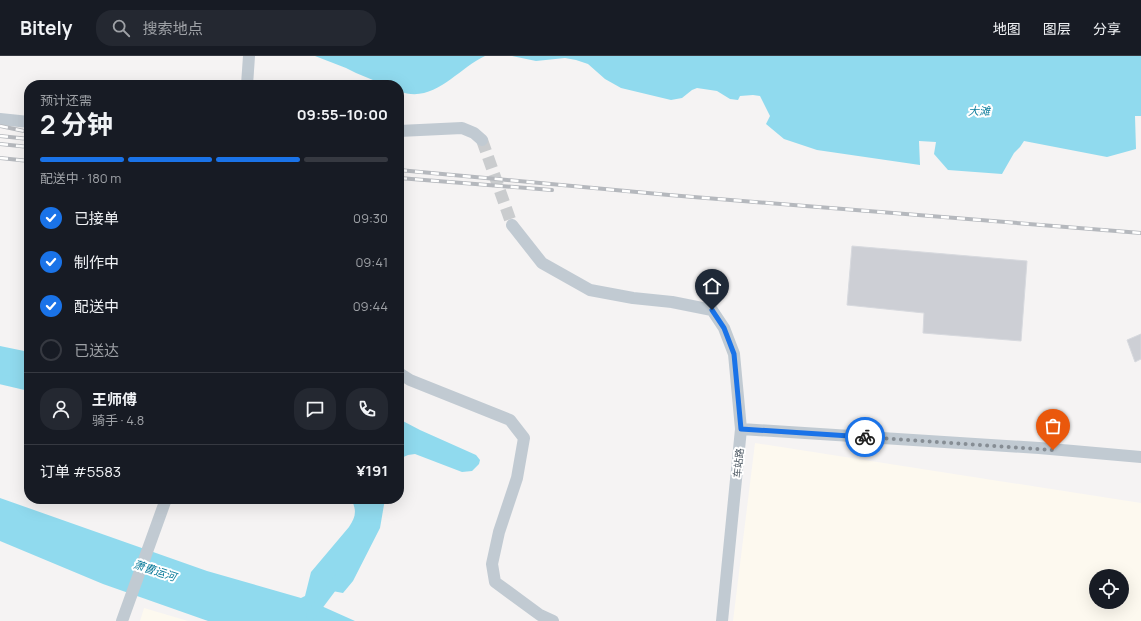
<!DOCTYPE html>
<html lang="zh">
<head>
<meta charset="utf-8">
<style>
	:root { --surface:#171b24; --page:#242831; --text:#f1f3f6; --muted:#9ea1a6; --line:#363941; --accent:#1a73e8 }
	body { margin:0; font-family:Manrope,"Noto Sans SC",sans-serif; background:var(--page); color:var(--text); height:100vh; display:flex; flex-direction:column; font-size:15px; white-space:nowrap }
	* { box-sizing:border-box; margin:0 }
	p { font-size:13px; color:var(--muted) }
	.icon { flex:none; width:22px; height:22px; fill:none; stroke:currentColor; stroke-width:2; stroke-linecap:round; stroke-linejoin:round }
	.map { position:relative; flex:1; overflow:hidden }
	.drawer { position:absolute; left:24px; top:24px; width:380px; height:424px; display:flex; flex-direction:column; background:var(--surface); border-radius:16px; box-shadow:0 4px 16px #0002 }
	.drawer>* { flex:none }
	.controls { position:absolute; left:1089px; top:513px; display:grid; gap:8px }
	.controls a { display:grid; place-items:center; width:40px; height:40px; border-radius:50%; background:var(--surface); box-shadow:0 4px 16px #0002; font-size:20px }
	.pin { position:absolute; display:grid; place-items:center; width:34px; height:34px; color:#fff; margin:-41px -17px; border-radius:50% 50% 50% 0; rotate:-45deg; box-shadow:0 0 4px #0007 }
	.pin .icon { rotate:45deg }
	.courier { position:absolute; display:grid; place-items:center; width:40px; height:40px; margin:-20px; border:3px solid #1a73e8; border-radius:50%; background:#fff; color:#222; box-shadow:0 1px 5px #0007 }
	.head em { font-style:normal; font-weight:700 }
	.head div { display:flex; flex-direction:column-reverse }
	.head { display:flex; align-items:center; justify-content:space-between; height:68px; padding:0 16px }
	h1 { font-size:26px; font-weight:700; line-height:30px }
	.bar { display:grid; grid-template-columns:repeat(4,1fr); gap:6px 4px; align-content:center; height:48px; padding:0 16px }
	.bar i { height:5px; border-radius:3px; background:var(--line) }
	.bar .active { background:var(--accent) }
	.bar p { grid-column:span 4 }
	.line { display:flex; align-items:center; gap:10px; padding:0 16px; border-top:1px solid var(--line) }
	.line div { flex:1 }
	.round { display:grid; place-items:center; flex:none; width:42px; height:42px; border-radius:16px; background:var(--page) }
	ol { padding:0 16px; list-style:none }
	li { display:flex; align-items:center; gap:12px; height:44px }
	li p { margin-inline-start:auto }
	li .icon { padding:4px; border-radius:50%; background:var(--accent); color:#fff; stroke-width:4 }
	li:last-child { color:var(--muted) }
	li i { width:22px; height:22px; border:2px solid var(--line); border-radius:50% }
	header { display:flex; align-items:center; gap:24px; box-sizing:border-box; height:56px; padding:0 20px; background:var(--surface); border-bottom:1px solid var(--line) }
	header strong { font-size:19px }
	nav { display:flex; gap:22px; margin-inline-start:auto; font-size:14px }
	.search { width:280px; height:36px; background:var(--page); display:flex; align-items:center; gap:10px; box-sizing:border-box; padding:0 14px; border-radius:16px; color:var(--muted); font-size:15px }
	.map>svg:first-child { display:block }
</style>
</head>
<body>
<header>
<strong>Bitely</strong>
<div class="search"><svg class="icon" aria-label="search" viewBox="0 0 24 24"><circle cx="10" cy="10" r="6"/><path d="M15 15l6 6"/></svg>搜索地点</div>
<nav><a>地图</a><a>图层</a><a>分享</a></nav>
</header>
<div class="map">
<svg width="1141" height="565" viewBox="0 0 1141 565">
	<rect width="100%" height="100%" fill="#f5f3f3"/>
	<path fill="#fdf9ef" fill-rule="evenodd" d="M755,387L1141,447V565H733ZM1096,520H1122V546H1096Z
		M144,552L188,565H140Z"/>
	<path fill="#90daee" d="M315,0H485C457,13 433,49 399,35V29H385L356,17L346,12Z
		M512,0H1141V60H1135L1136,93L1107,101L1024,85L1020,91L1014,97L1002,118L948,114L934,98L936,86L919,85L920,109L817,94L784,83L766,68L770,60L760,40L753,39L740,40L738,44L730,43L717,35L697,32L692,34L682,42L671,44L621,32L605,23L588,8L576,4L565,2L536,5Z
		M0,290L29,296V332L10,325H0Z
		M399,363L420,374L476,399L480,404L479,408L472,415L462,416L415,398L408,399L399,403Z
		M0,442L207,515L301,542L305,540L311,516L349,471C356,461 357,454 351,443H385L380,472L353,525L343,537L327,534L322,538L317,548L355,565H208L103,528L0,485Z"/>
	<g fill="none" stroke-linecap="round" stroke-linejoin="round">
		<path stroke="#90daee" stroke-width="10" d="M0,323L29,330
			M311,559L338,523"/>
	</g>
	<path fill="#cdcfd5" stroke="#d7d9de" d="M852,190L1027,205L1021,285L923,277L924,257L847,249Z
		M1141,278V303L1135,306L1127,284Z"/>
	<g fill="none" stroke-linecap="round" stroke-linejoin="round">
		<path stroke="#caccce" stroke-width="12" stroke-dasharray="12 6" stroke-linecap="butt" d="M482,84L512,169"/>
		<path stroke="#c1cad2" stroke-width="12" d="M247,29L249,0
			M0,63L29,66
			M399,75L462,72L474,77L482,84
			M512,169L542,207L590,234L633,242L672,246L712,254L724,272L734,298L741,373L722,565
			M399,317L410,324L510,364L524,382L517,422L499,476L492,508L495,526L540,559L553,565
			M741,373L1039,392L1141,401
			M122,565L166,443"/>
		<g stroke="#b5b8bd" stroke-width="4">
			<path id="rail" d="M0,70L29,76
				M0,80L29,83
				M0,88L29,91
				M0,102L29,105
				M399,114L669,139L1141,177
				M399,122L552,134"/>
		</g>
		<use href="#rail" stroke="#fff" stroke-width="2.5" stroke-dasharray="8" stroke-linecap="butt"/>
	</g>
	<g fill="none" stroke-linecap="round" stroke-linejoin="round">
		<path stroke="#868d94" stroke-width="4" stroke-dasharray="0 7.2" d="M865,381L1053,394"/>
		<path stroke="#1a73e8" stroke-width="5" d="M712,254L724,272L734,298L741,373L865,381"/>
	</g>
	<g text-anchor="middle" dominant-baseline="central" stroke-width="4" stroke-linejoin="round" paint-order="stroke">
		<g font-size="10" fill="#4a5661" stroke="#fff">
			<text transform="translate(738 407) rotate(-84)">车站路</text>
		</g>
		<g font-size="11" font-style="italic" fill="#0c7c9b" stroke="#fff">
			<text x="979" y="54">大滩</text>
			<text transform="translate(155 514) rotate(18)">萧曹运河</text>
		</g>
	</g>
</svg>
<div class="controls">
<a><svg class="icon" aria-label="locate" viewBox="0 0 24 24"><circle cx="12" cy="12" r="6"/><path d="M12 2v4M12 18v4M2 12h4M18 12h4"/></svg></a>
</div>
<div class="pin" style="left:1053px;top:394px;background:#ea580c"><svg class="icon" aria-label="bag" viewBox="0 0 24 24"><path d="M5 8h14l-1 12H6zM9 8a3 3 0 0 1 6 0"/></svg></div>
<div class="pin" style="left:712px;top:254px;background:#1f2937"><svg class="icon" aria-label="home" viewBox="0 0 24 24"><path d="M3 11l9-7 9 7M6 9v11h12V9"/></svg></div>
<div class="courier" style="left:865px;top:381px"><svg class="icon" aria-label="bike" viewBox="0 0 24 24"><circle cx="6" cy="16" r="4"/><circle cx="18" cy="16" r="4"/><path d="M6 16l4-8h5l3 8M10 8l3 8H6M13 5h3"/></svg></div>
<section class="drawer">
<div class="head"><div><h1>2 分钟</h1><p>预计还需</p></div><em>09:55–10:00</em></div>
<div class="bar"><i class="active"></i><i class="active"></i><i class="active"></i><i></i><p>配送中 · 180 m</p></div>
<ol>
<li><svg class="icon" aria-label="check" viewBox="0 0 24 24"><path d="M5 12l5 5 9-10"/></svg>已接单<p>09:30</p></li>
<li><svg class="icon" aria-label="check" viewBox="0 0 24 24"><path d="M5 12l5 5 9-10"/></svg>制作中<p>09:41</p></li>
<li><svg class="icon" aria-label="check" viewBox="0 0 24 24"><path d="M5 12l5 5 9-10"/></svg>配送中<p>09:44</p></li>
<li><i></i>已送达</li>
</ol>
<div class="line" style="height:72px"><a class="round"><svg class="icon" aria-label="person" viewBox="0 0 24 24"><circle cx="12" cy="8" r="4"/><path d="M4 21q1-7 8-7t8 7"/></svg></a><div><b>王师傅</b><p>骑手 · 4.8</p></div><a class="round"><svg class="icon" aria-label="chat" viewBox="0 0 24 24"><path d="M4 5h16v11H9l-5 4z"/></svg></a><a class="round"><svg class="icon" aria-label="phone" viewBox="0 0 24 24"><path d="M5 4h4l2 5-3 2q2 4 5 5l2-3 5 2v4C11 20 4 13 5 4z"/></svg></a></div>
<div class="line" style="height:52px"><div>订单 #5583</div><b>¥191</b></div>
</section>
</div>
</body>
</html>
